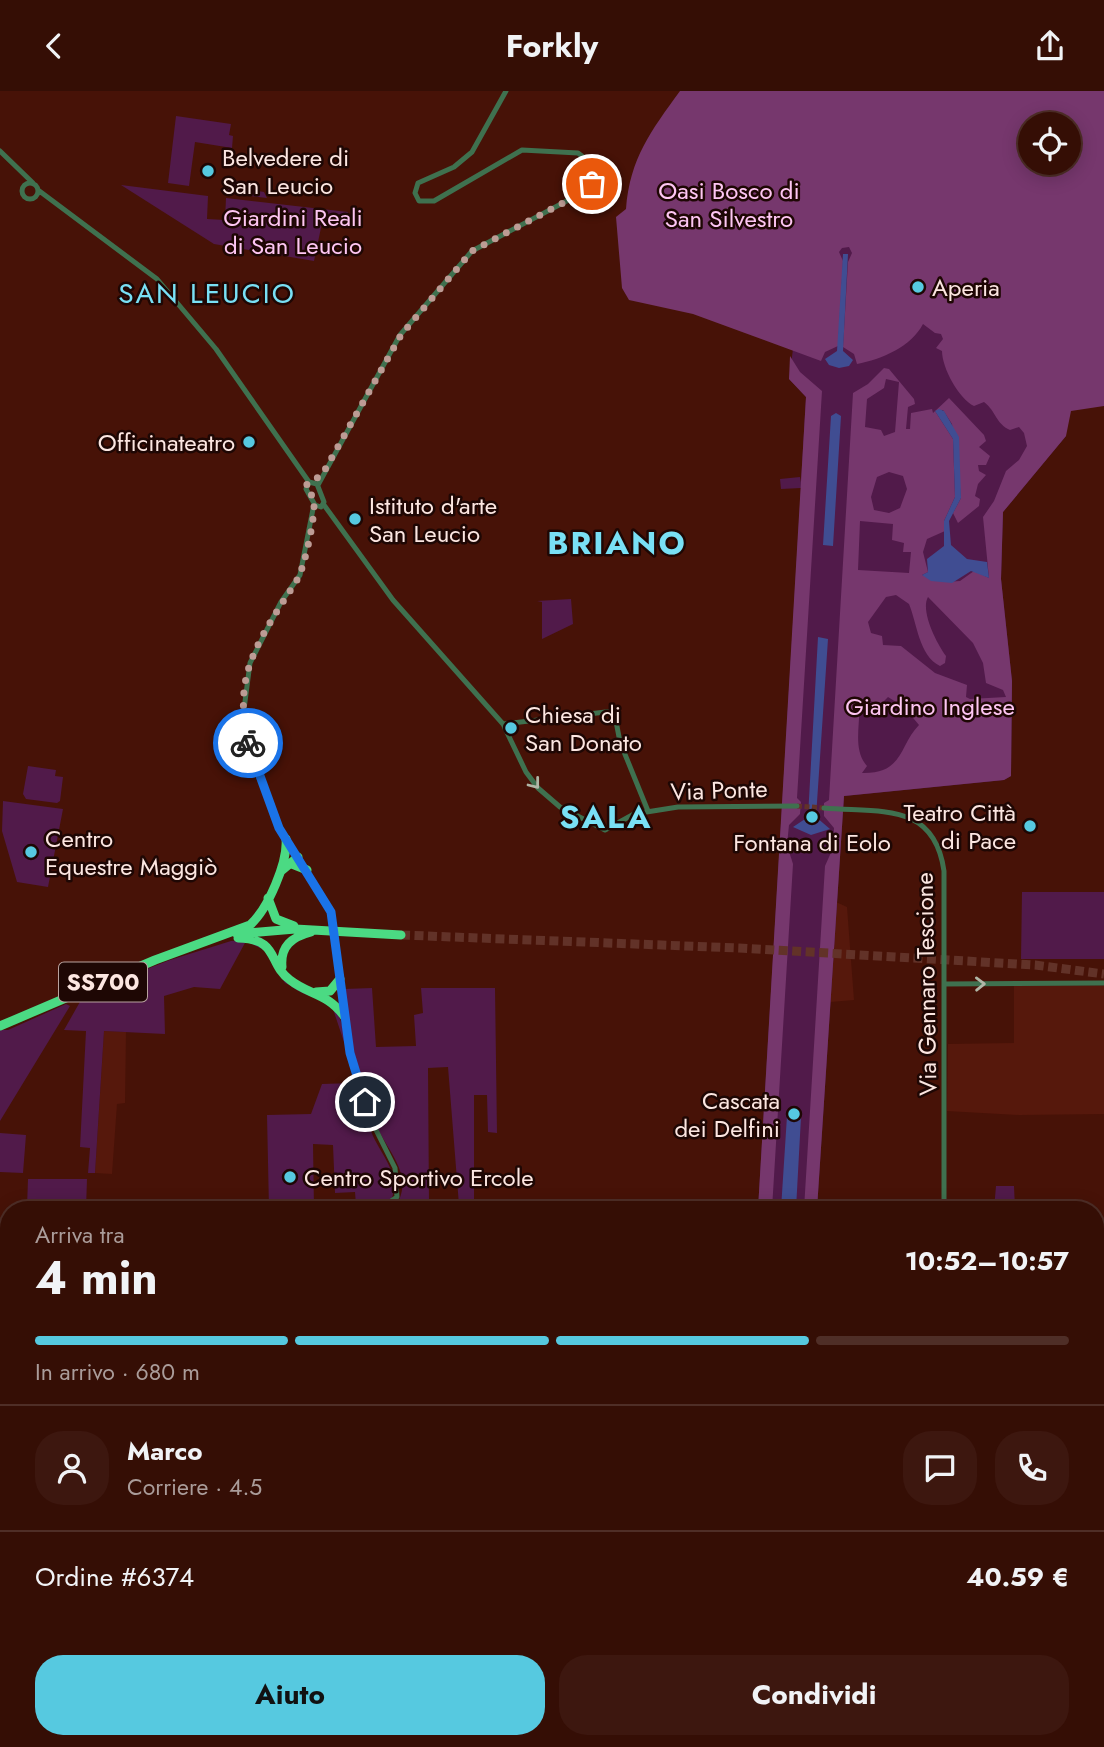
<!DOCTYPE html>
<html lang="it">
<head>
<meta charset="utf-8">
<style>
	:root { --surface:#350e05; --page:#3d170f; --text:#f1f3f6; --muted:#aa9c9a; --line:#4f2e27; --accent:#56c9e0 }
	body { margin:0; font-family:Jost,sans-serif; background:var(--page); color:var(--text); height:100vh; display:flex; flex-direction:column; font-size:26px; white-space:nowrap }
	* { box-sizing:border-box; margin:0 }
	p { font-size:23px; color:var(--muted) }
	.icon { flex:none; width:38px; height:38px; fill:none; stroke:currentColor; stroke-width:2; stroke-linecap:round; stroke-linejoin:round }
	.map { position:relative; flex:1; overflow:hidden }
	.side { position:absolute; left:0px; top:1110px; width:1104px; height:548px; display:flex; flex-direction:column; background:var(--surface); border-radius:28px 28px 0 0; box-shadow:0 4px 18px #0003,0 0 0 2px var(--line) }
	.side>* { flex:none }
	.fabs { position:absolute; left:1018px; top:21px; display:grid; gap:14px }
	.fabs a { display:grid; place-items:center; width:63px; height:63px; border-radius:50%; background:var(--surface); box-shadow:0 4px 18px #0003,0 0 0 2px var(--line); font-size:35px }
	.pin { position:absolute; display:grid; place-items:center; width:60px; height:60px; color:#fff; margin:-30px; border:4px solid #fff; border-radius:50%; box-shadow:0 2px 7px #0007 }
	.courier { position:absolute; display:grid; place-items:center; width:70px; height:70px; margin:-35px; border:5px solid #1a73e8; border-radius:50%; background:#fff; color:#222; box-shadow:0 2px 9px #0007 }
	.summary em { font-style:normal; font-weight:700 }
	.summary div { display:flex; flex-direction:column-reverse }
	.summary { display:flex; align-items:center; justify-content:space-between; height:119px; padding:0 35px }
	h1 { font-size:46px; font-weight:700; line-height:52px }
	.bar { display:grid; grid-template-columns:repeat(4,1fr); gap:10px 7px; align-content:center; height:84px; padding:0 35px }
	.bar i { height:9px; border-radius:5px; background:var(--line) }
	.bar .selected { background:var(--accent) }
	.bar p { grid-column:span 4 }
	.line { display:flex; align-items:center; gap:18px; padding:0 35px; border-top:2px solid var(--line) }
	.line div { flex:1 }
	.round { display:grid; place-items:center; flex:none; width:74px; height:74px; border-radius:28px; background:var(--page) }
	.button { display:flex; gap:14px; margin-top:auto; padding:14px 35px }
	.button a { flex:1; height:80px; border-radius:28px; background:var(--accent); color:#111; font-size:28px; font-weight:700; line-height:80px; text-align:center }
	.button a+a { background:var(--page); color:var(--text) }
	header { display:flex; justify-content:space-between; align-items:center; height:91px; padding:0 35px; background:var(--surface); font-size:32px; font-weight:700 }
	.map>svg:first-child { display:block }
</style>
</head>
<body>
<header><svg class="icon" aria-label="back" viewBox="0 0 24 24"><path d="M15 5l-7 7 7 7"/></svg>Forkly<svg class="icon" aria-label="share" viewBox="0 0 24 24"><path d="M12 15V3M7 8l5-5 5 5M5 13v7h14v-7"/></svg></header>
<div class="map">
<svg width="1104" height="1656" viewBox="0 0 1104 1656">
	<rect width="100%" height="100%" fill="#471207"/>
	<path fill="#56180c" d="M836,811L847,816L854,909L830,911Z
		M1014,895H1104V1023L1019,1024L947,1020L948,953L1014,952Z
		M104,940L126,941L125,1012L117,1013L112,1083L95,1082Z"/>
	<path fill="#511a4a" d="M176,25L231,33L229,44L233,45L232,57L195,51L189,95L168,92Z
		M229,89L241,91V97L264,101L267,107L227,102Z
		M121,94L208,105L207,128L225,129L226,107L348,121L342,134L322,132L314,170L214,153Z
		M824,148L869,151L895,190L1066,345L1003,421L1001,488L1012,590L1011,685L1004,689L844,705L817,1118H758L801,397L781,398L780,388L800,386L801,391L806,306L789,288L793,258L786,249Z
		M571,508L573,533L542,548V511L537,510Z
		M28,675L56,679L55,685L63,686L60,710L57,712L26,708L23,703Z
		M3,710L63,718L48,796L17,791L2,740Z
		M1022,801H1104V868H1021Z
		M231,850C276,847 263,867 284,889C314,920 339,890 346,957L333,918L320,908L285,892L266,860L246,850L220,898L194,896L164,905L165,943L104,940L95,1082H88L90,1057L80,1056L86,940L64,939L85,902L170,869Z
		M372,897L376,956L416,955L414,924L423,922L421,897H495L497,1042L488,1041L487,1004H474V1114H459L448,976L428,977L429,1112L399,1109C409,1087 395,1068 384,1049C357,1003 351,949 344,898Z
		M66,913L70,915L0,1030V939H8Z
		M353,992C360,1010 366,1028 373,1045C382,1065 400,1082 392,1107L374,1118H360L356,1114L355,1101L335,1102L333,1054L313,1053L314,1118H269L267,1024L311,1023L322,993Z
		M0,1042L26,1044L23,1082L0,1081Z
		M28,1088H87L86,1118L27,1116Z
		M996,1095H1014L1015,1118H994Z
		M0,1240H9V1298H0Z
		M475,1649H883V1656H476Z"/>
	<path fill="#76376d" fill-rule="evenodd" d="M680,0H1104V315L1071,320L1066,345L1003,421L1001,488L1012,590L1011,685L1004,689L844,705L817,1118H804L825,775L833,757L834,737L824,725V712L829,709L853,302L868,293L884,277L889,278L914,308L915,313L908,316L906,338H910L911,322L932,318L933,322L949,307L984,344L986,350L979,356L990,365L986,374H978L979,380L986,384L978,393L975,405L980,408L979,415L958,432L953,422L961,407L958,375L952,333L943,319L935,320L953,348L955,406L944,430L945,440L927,448L923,461L928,481L922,484L945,491L960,490L974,480L989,487L983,426L994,410L1006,380L1019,369L1027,355L1024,342L1019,336L1010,339C996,333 996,320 984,311L974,315C959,308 942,277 942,260L936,257L943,248L941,243L935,242L923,233C911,256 882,268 857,273L854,263L843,256L848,171L852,162L849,156L842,157L839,161L843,170L838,255L825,261L821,270L693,223L629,209L622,197L616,126L626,118C630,67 651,40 680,0ZM1031,33H1069V72H1031ZM886,288L899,291L895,341L884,345L881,339L865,336L867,308L884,297ZM889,381L903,385L907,398L900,417L889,422L874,419L871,406L877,386ZM860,430L893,433L892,449L904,452L903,461H911L909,482L858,479ZM896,504L909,513C917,532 919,565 940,575L945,572L946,565C937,553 920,520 928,506L973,552L983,572L986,592L1003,599L1006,606L970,608L966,606L967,594L935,582L901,555L883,554L882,545L871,542L868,531L886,506ZM888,606L904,616L919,634C899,654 904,683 862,682L867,675C852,658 861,633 859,612L863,608L881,613Z
		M790,265L800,281L822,300L797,707L801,711L800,723L789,734L787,754L793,773L772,1118H758L806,306L789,288Z
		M475,1649L639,1648V1656H476Z"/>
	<path fill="#404d92" d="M843,163H848L843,260L853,269L849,275L839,277L829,274L825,268L837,260Z
		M939,318L944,320L959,346L961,407L949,430L951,454L967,468L987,471L989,487L971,480L952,492L931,490L922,484L928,481L927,468L944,455V430L955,406L953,348L935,320Z
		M836,322L841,325L833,455L823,454L831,325Z
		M818,546L828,548L816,726L830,738L811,744L793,736L808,726Z
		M795,1023L801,1026L796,1118H781L787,1025Z"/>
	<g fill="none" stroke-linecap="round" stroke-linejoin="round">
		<path stroke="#623228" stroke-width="5" stroke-dasharray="5 2.5" stroke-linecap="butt" d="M797,715L824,717"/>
		<path stroke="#623228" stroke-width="9" stroke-dasharray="9 4.5" stroke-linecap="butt" d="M401,844L739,857L1035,874L1104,883"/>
		<path stroke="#3f714f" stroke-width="5" d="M0,60L33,92
			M22 100a8 8 0 1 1 16 0a8 8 0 1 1-16 0Z
			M38,99L157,188L216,258L309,391
			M309,391L317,393L324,411L321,416L315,414L306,398Z
			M318,394L400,244L472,160L578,104L595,88V75L578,62L522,59L434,110H419L415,102L418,92L454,76L472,61L506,0
			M314,413L300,484L281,511L250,572L243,626L252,669L279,737L327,812L333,833
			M324,414L393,509L503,633L526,681L538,697L560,716L605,739L634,723L678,716L797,715
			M503,633L614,620L620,651L648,720
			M824,717C879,722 934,710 944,780V1118
			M335,845L352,974L373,1033L395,1077L397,1106L379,1118
			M945,893L1104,892
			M1096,1300H1104
			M0,1307H9
			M1096,1386H1104"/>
		<path stroke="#4bda83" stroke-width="9" d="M292,773L307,779
			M281,780L298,766
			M268,807L276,828L294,835
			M237,843L295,838L401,844
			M238,847C280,848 267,872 290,889C309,904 327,902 344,925
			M282,876C280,855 292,846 311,841
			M316,901L330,900L340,888
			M0,935L155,869L250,834C268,818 288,771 286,748"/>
		<path stroke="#3f714f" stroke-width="5" d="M333,833L335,845"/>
	</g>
	<defs><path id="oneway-chevron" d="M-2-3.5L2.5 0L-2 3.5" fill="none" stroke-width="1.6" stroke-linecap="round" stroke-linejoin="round" transform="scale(1.75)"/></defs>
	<g stroke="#b0b7a7">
		<use href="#oneway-chevron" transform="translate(535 693) rotate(52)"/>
		<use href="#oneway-chevron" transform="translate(980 893) rotate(-1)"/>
	</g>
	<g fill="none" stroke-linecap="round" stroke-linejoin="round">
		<path stroke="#bd9c95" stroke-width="7" stroke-dasharray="0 12.6" d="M248,652C242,625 241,599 250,573C261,542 280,516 297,489C304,479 318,417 313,406C312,404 307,399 306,398L307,393L322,384L401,244L472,160L578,104L592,93"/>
		<path stroke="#1a73e8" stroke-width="9" d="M248,652L279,737L331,821L350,962L365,1011"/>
	</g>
	<g fill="#56c9e0" stroke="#1e0704" stroke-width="2.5">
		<circle cx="208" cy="80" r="7"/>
		<circle cx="918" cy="196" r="7"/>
		<circle cx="249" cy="351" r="7"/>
		<circle cx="355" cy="428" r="7"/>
		<circle cx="511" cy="637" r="7"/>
		<circle cx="812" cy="726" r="7"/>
		<circle cx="1030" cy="735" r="7"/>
		<circle cx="31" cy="761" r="7"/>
		<circle cx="794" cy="1023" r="7"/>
		<circle cx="290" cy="1086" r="7"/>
	</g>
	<g text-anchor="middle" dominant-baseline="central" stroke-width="5" stroke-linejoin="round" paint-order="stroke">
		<rect fill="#1e0704" stroke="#b9a39f" stroke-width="2" x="59" y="871.5" width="88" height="39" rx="5"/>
		<g font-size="23" font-weight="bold" fill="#fce6e1">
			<text x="103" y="891">SS700</text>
		</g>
		<g font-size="24" fill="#fce6e1" stroke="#1e0704" text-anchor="start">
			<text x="222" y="66">Belvedere di<tspan x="222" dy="28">San Leucio</tspan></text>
			<text x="932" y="196">Aperia</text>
			<text x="235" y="351" text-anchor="end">Officinateatro</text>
			<text x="369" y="414">Istituto d'arte<tspan x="369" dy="28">San Leucio</tspan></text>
			<text x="525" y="623">Chiesa di<tspan x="525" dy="28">San Donato</tspan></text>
			<text x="1016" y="721" text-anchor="end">Teatro Città<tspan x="1016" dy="28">di Pace</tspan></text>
			<text x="45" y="747">Centro<tspan x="45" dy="28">Equestre Maggiò</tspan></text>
			<text x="812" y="751" text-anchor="middle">Fontana di Eolo</text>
			<text x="780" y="1009" text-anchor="end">Cascata<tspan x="780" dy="28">dei Delfini</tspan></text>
			<text x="304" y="1086">Centro Sportivo Ercole</text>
		</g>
		<g font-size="24" fill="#fec6f3" stroke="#1e0704">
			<text x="729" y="99">Oasi Bosco di<tspan x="729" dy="28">San Silvestro</tspan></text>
			<text x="293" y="126">Giardini Reali<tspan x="293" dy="28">di San Leucio</tspan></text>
			<text x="930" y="615">Giardino Inglese</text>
		</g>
		<g font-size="24" fill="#fce6e1" stroke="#1e0704">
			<text transform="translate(719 699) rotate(-2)">Via Ponte</text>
			<text transform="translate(926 893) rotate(-91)">Via Gennaro Tescione</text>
		</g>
		<g font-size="28" letter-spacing="2" fill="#79e0f5" stroke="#1e0704">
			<text x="207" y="202">SAN LEUCIO</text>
		</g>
		<g font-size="32" font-weight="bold" letter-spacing="2" fill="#79e0f5" stroke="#1e0704">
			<text x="617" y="452">BRIANO</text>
			<text x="606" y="726">SALA</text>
		</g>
	</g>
</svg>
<div class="fabs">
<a><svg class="icon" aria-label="locate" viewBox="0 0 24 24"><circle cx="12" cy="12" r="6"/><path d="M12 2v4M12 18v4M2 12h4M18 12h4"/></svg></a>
</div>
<div class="pin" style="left:592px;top:93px;background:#ea580c"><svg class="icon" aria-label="bag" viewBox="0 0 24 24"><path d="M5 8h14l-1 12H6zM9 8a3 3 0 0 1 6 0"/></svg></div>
<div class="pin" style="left:365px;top:1011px;background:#1f2937"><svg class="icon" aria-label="home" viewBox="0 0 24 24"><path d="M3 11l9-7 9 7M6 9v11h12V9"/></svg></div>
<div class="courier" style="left:248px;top:652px"><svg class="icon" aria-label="bike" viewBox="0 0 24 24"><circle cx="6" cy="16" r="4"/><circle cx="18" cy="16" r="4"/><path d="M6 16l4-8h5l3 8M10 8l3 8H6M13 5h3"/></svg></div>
<section class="side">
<div class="summary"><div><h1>4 min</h1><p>Arriva tra</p></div><em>10:52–10:57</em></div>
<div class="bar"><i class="selected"></i><i class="selected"></i><i class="selected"></i><i></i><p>In arrivo · 680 m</p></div>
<div class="line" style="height:126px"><a class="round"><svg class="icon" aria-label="person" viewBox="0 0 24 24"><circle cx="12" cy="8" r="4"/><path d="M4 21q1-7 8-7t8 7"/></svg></a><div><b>Marco</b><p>Corriere · 4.5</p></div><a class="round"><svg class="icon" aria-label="chat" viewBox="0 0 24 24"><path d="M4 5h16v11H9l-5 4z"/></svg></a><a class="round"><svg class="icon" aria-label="phone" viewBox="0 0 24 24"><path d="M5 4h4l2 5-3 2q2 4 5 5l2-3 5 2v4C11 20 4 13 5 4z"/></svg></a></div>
<div class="line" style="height:91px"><div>Ordine #6374</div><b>40.59 €</b></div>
<div class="button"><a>Aiuto</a><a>Condividi</a></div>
</section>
</div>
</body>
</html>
